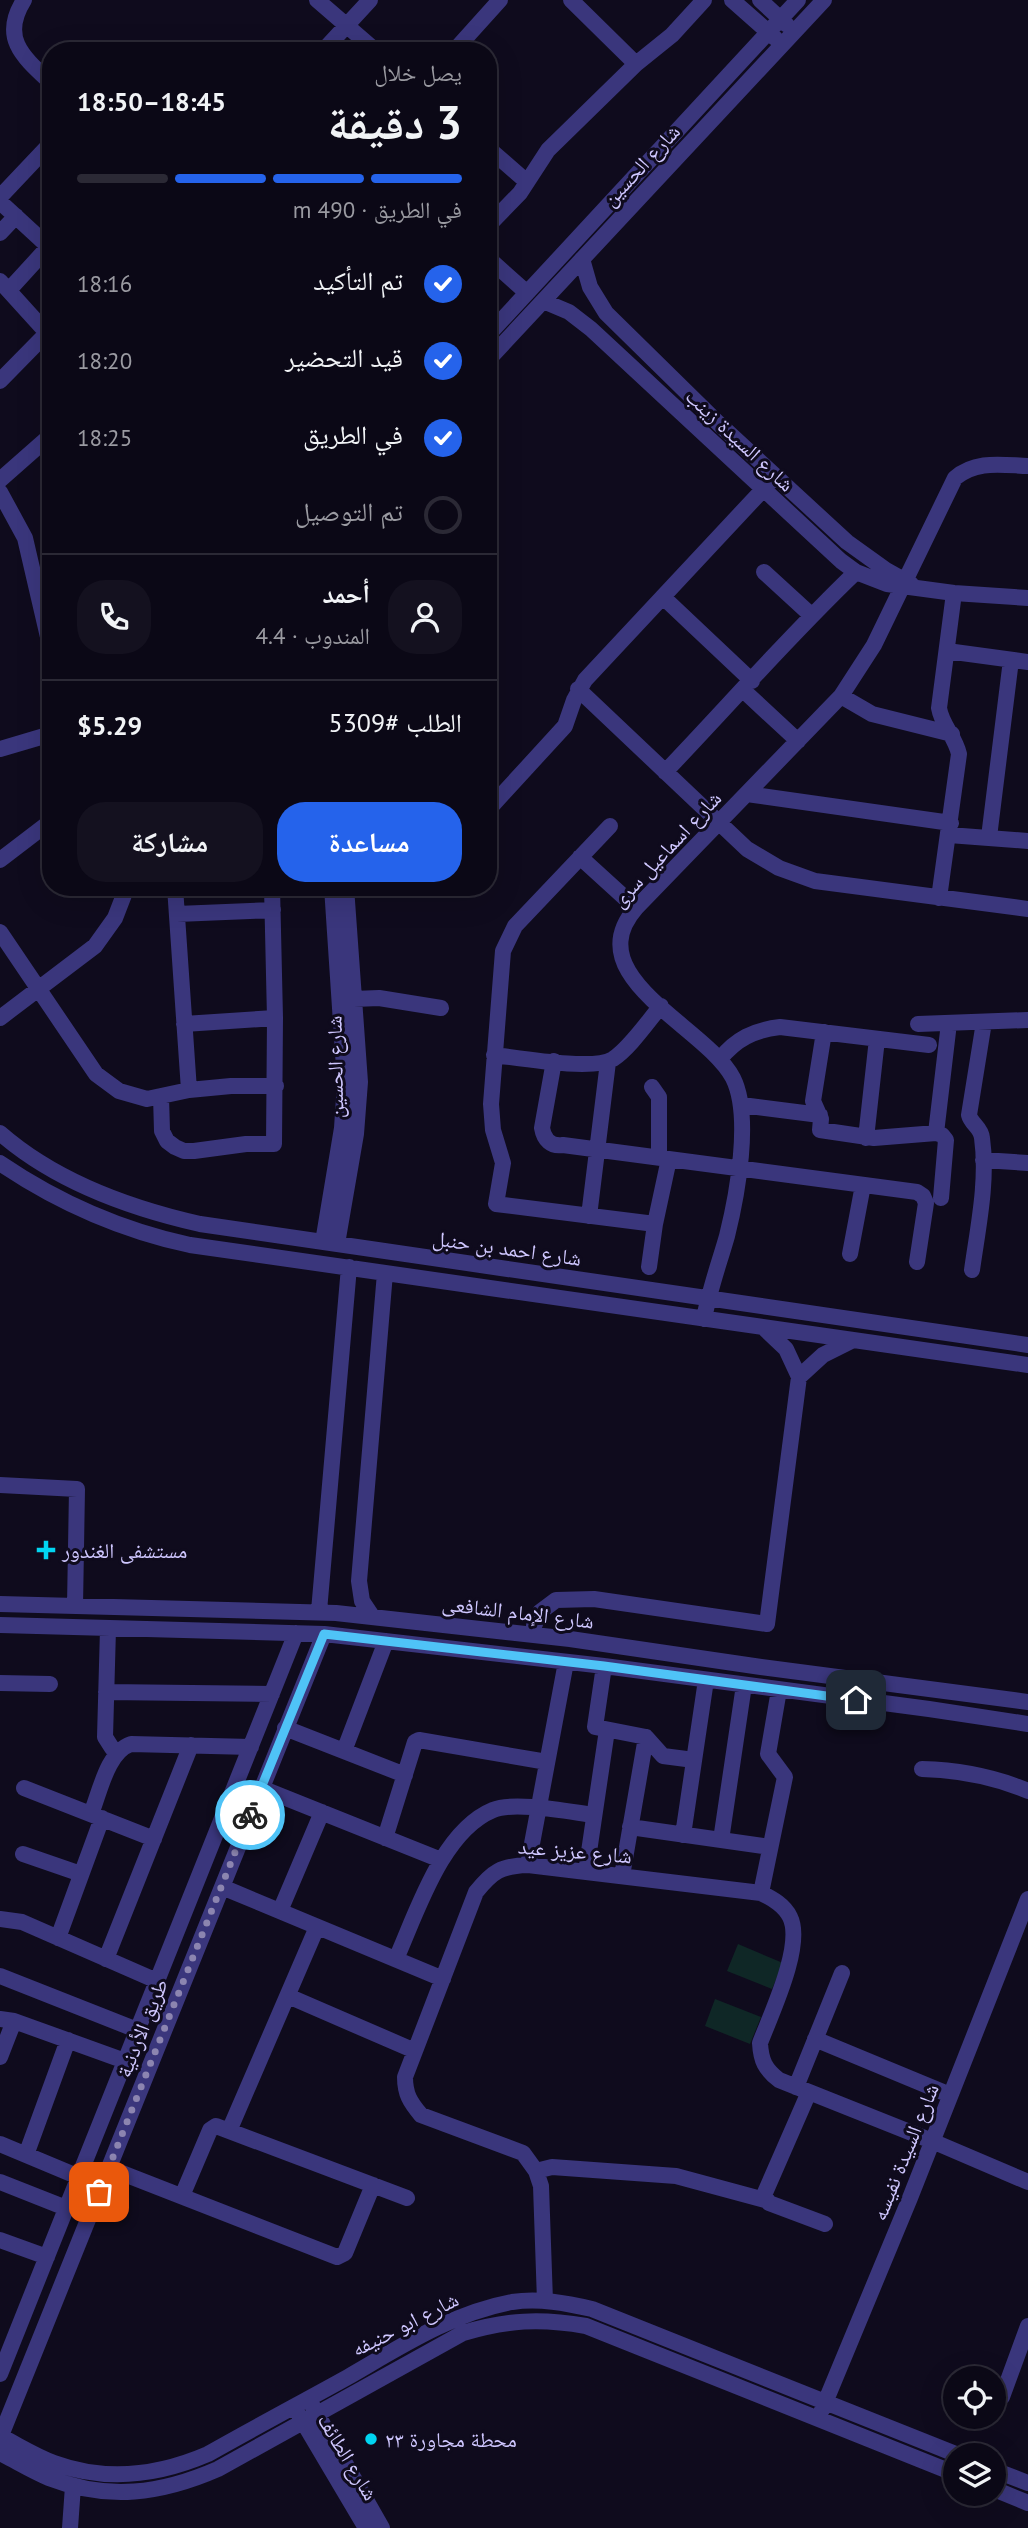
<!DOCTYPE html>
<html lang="ar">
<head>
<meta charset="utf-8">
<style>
	:root { --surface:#0b0816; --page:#14111f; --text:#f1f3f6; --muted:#9a9aa1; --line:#2b2935; --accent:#2563eb }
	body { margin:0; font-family:"PT Sans","Noto Naskh Arabic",sans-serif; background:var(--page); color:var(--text); direction:rtl; height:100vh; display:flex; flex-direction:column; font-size:26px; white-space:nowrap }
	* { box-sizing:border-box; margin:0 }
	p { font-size:23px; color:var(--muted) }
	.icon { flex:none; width:38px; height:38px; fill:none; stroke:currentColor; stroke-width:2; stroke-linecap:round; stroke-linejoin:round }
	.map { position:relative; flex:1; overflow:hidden; direction:ltr }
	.side { position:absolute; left:42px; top:42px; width:455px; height:854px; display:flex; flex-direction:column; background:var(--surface); border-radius:28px; box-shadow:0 7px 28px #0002,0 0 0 2px var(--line); direction:rtl }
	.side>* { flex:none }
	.buttons { position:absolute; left:943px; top:2366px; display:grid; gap:14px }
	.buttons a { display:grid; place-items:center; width:63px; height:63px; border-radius:50%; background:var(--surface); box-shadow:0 7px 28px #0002,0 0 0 2px var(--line); font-size:35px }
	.pin { position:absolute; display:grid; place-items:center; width:60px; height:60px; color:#fff; margin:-30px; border-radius:14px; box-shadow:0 4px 10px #0006 }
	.courier { position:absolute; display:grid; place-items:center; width:70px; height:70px; margin:-35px; border:5px solid #4fc3f7; border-radius:50%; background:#fff; color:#222; box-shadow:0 2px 9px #0007 }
	.overview em { font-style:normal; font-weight:700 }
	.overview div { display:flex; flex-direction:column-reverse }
	.overview { display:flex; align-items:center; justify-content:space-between; height:119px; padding:0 35px }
	h1 { font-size:46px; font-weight:700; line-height:52px }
	.bar { display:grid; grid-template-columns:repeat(4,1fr); gap:10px 7px; align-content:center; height:84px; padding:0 35px }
	.bar i { height:9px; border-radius:5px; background:var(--line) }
	.bar .on { background:var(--accent) }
	.bar p { grid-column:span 4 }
	.line { display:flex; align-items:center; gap:18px; padding:0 35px; border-top:2px solid var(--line) }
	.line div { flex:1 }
	.round { display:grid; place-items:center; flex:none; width:74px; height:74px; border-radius:28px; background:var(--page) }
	ol { padding:0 35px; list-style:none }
	li { display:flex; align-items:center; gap:21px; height:77px }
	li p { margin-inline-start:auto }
	li .icon { padding:7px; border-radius:50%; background:var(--accent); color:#fff; stroke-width:4 }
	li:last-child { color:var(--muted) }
	li i { width:38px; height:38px; border:4px solid var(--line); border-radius:50% }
	.action { display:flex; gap:14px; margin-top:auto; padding:14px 35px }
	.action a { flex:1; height:80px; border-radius:28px; background:var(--accent); color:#fff; font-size:28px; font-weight:700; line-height:80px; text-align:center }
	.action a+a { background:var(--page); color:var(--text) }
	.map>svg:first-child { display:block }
</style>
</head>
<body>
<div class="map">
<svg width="1028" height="2528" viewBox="0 0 1028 2528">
	<rect width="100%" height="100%" fill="#0f0b1d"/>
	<path fill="#0f2726" d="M738,1944L783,1963L772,1989L727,1971Z
		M715,1999L761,2017L750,2044L705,2026Z"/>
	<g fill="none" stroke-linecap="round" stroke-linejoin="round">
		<path stroke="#3a367c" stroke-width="16" d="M24,0C0,38 23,57 51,83
			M317,0L376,51
			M571,0L636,64
			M732,0L775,38
			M760,0L787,25
			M323,51L370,0
			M454,51L500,0
			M488,148L527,182
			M0,197L51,143
			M0,202L49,247
			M488,226L520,193L548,150L636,64L672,35L704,0
			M0,233L16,216
			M488,258L526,292
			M582,259L590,287L606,313L718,423L847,542L886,570L911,584
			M0,281L47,333
			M9,290L51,244
			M543,301L569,312L591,329L841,561L856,572L887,584L954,593L1028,598
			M488,335L798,0
			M488,360L824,0
			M0,381L51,329
			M0,480L51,435
			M0,492L25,538L51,650
			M764,572L811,615
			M663,597L752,681
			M947,651L1028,662
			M578,689L747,849L779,868L815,881L1028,909
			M743,690L798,741
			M841,696L872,714L952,734
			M0,749L51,734
			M665,772C729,705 790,635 856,572
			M747,794L951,823
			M488,810L565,726L574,700L585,680L770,482
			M610,826L515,926L503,951L491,1104L493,1130L503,1163L496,1204L655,1224
			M949,835L1028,841
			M989,837L1011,660
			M580,857L636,908
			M0,860L51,821
			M175,887L189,1090
			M939,898L959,754C955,736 942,726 939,708L954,593
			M177,914L273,910
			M0,932L96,1074L119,1091L147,1099L189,1090L231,1086H276
			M354,999L379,998L441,1008
			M0,1018L95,946L115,918L127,887
			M184,1024L275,1018
			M918,1024L1028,1020
			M824,1032L813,1101L821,1119L820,1130L874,1138L936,1133L942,1135L946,1140L941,1198
			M494,1055C520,1058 593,1071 613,1059C630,1048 648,1021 661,1006
			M720,1059C736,1039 754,1030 780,1027L929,1045
			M554,1061L542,1128C544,1140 551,1147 563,1145L917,1192L923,1196L926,1203L917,1262
			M652,1087L659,1097V1157
			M161,1096L162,1131L167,1141L175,1147L184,1151H194L246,1144H274L275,1018L272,887
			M742,1105L820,1115
			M0,1133C56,1182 129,1208 200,1224L1028,1345
			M936,1133L949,1023
			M866,1138L877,1039
			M983,1160L1028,1163
			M0,1163C59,1203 121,1230 190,1245L1028,1365
			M589,1216L608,1062
			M323,1242L342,1128L345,1083L332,887
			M337,1244L356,1134L360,1082L346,887
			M850,1254L863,1185
			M649,1267L655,1224L669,1159
			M972,1270C978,1227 988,1181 982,1138C981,1127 971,1124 969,1115L984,1022
			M704,1319C709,1291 719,1264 727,1236C737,1196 752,1116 733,1078C706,1026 576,977 636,908L841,696L874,645L955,478C976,460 1001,465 1028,466
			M799,1377L823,1355L851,1341
			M0,1485L77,1489L75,1606
			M0,1604L336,1613L570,1639L761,1667L1028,1702
			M319,1611L349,1267
			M372,1616L362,1601L359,1581L385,1273
			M0,1625L324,1634L604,1666L929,1709L1028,1724
			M108,1629L105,1737L112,1748L117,1751
			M534,1635V1626L540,1612L556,1600L594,1599L767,1624L799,1377L786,1349L765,1329
			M604,1666L595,1727L646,1737L663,1756L694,1760
			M0,1683L50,1684
			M106,1692L272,1694
			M285,1728L405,1775
			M344,1751L386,1641
			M922,1769C960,1770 993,1776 1028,1791
			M24,1788L154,1839
			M261,1788L441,1860
			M91,1814C100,1792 107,1752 131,1744L251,1747
			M630,1827L770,1847
			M683,1835L706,1680
			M385,1838L415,1742L419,1740L547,1762
			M721,1840L744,1685
			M23,1854L81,1874
			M528,1865L566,1662
			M586,1872L607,1730
			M622,1876L646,1737
			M222,1887L443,1979
			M761,1893L785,1777L768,1754L779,1690
			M280,1911L322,1812
			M0,1919L22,1922L157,1981
			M58,1938L102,1818
			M106,1959L191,1745
			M396,1959C417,1912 442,1831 493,1810C514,1801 570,1812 594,1815
			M0,1976L137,2030
			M288,1996L415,2051
			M0,2019L14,2021L125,2061
			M815,2039L950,2095
			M0,2057L14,2021
			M796,2087L842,1973
			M809,2092L764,2195L769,2203L825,2224
			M229,2131L317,1927
			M0,2144L79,2177
			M26,2155L68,2040
			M109,2168L337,2257L345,2253L373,2185
			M536,2171L552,2167L676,2176L765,2200
			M0,2182L66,2208
			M182,2196L210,2130L216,2126L407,2198
			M0,2240L47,2257
			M545,2301L541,2186L536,2171L523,2153L421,2115C410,2102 405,2094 405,2077L476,1892C493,1871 501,1866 528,1865L761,1893C773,1899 784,1905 790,1917C804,1945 771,2014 760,2043C761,2061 765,2069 779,2080L932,2141L1028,2182
			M0,2374L296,1633
			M1002,2397L1028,2326
			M312,2405L382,2528
			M822,2410L910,2198L1028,1899
			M299,2415L366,2528
			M0,2436C18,2445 35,2456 54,2463C106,2482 157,2476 208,2454C254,2428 301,2403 348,2377C400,2347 452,2313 512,2302C539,2298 566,2303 592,2309L958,2455
			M0,2438L324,1634
			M0,2453C16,2461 32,2471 49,2478C108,2501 161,2494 218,2469L463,2333C507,2320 540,2318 586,2326L956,2474
			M994,2470L1028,2483
			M994,2489L1028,2503
			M70,2528L73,2486"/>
	</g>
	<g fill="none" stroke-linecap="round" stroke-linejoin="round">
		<path stroke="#8c85b0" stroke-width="7" stroke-dasharray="0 12.6" d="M99,2192L250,1815"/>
		<path stroke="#4fc3f7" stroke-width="9" d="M250,1815L324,1634L604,1666L856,1700"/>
	</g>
	<g fill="#01d5f1" stroke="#0f0b1d" stroke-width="2.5">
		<path d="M42.5 1539.5h7v7h7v7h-7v7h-7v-7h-7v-7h7z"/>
		<circle cx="371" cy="2439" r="7"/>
	</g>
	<g text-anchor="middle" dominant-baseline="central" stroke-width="6" stroke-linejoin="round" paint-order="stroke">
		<g font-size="21" fill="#cfc7ff" stroke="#0f0b1d">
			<text transform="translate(641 165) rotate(-47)">شارع الحسين</text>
			<text transform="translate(740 440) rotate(43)">شارع السيدة زينب</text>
			<text transform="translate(666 849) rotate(-47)">شارع اسماعيل سرى</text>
			<text transform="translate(335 1067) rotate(-91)">شارع الحسين</text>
			<text transform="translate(507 1248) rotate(8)">شارع احمد بن حنبل</text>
			<text transform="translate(518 1612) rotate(7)">شارع الإمام الشافعى</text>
			<text transform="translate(575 1851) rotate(5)">شارع عزيز عيد</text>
			<text transform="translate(142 2028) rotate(-68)">طريق الأردنية</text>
			<text transform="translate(905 2152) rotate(-68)">شارع السيدة نفيسه</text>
			<text transform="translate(405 2324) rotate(-27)">شارع ابو حنيفه</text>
			<text transform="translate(348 2457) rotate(59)">شارع الطائف</text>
		</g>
		<g font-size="21" fill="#cfc7ff" stroke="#0f0b1d" text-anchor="start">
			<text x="62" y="1550">مستشفى الغندور</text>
			<text x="385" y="2439">محطة مجاورة ٢٣</text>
		</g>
	</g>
</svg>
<div class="buttons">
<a><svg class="icon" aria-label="locate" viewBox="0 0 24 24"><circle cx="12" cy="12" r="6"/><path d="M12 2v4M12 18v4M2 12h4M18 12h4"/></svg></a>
<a><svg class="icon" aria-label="layers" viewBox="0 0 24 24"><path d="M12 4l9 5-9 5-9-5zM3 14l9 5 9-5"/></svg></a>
</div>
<div class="pin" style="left:99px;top:2192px;background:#ea580c"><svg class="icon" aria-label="bag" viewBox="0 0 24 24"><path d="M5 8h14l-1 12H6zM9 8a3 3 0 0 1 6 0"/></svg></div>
<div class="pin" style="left:856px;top:1700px;background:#1f2937"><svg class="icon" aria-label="home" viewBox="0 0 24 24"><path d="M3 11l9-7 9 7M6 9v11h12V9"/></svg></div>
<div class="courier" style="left:250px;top:1815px"><svg class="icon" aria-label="bike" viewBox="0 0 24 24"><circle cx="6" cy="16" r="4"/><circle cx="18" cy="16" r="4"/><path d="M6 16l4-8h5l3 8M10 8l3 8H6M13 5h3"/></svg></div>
<section class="side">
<div class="overview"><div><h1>3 دقيقة</h1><p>يصل خلال</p></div><em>18:45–18:50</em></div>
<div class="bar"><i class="on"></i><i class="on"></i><i class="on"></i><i></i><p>في الطريق · 490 m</p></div>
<ol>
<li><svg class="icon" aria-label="check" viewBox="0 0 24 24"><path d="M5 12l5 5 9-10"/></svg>تم التأكيد<p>18:16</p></li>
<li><svg class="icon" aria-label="check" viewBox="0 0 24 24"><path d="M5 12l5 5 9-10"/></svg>قيد التحضير<p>18:20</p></li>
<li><svg class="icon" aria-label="check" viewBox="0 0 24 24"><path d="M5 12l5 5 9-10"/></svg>في الطريق<p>18:25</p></li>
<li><i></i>تم التوصيل</li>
</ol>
<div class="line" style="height:126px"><a class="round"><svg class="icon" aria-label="person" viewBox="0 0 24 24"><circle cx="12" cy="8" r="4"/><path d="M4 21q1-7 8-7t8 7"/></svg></a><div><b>أحمد</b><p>المندوب · 4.4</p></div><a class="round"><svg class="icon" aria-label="phone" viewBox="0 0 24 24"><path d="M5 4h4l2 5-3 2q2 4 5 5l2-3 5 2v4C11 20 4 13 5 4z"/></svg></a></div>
<div class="line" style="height:91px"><div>الطلب #5309</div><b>$5.29</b></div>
<div class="action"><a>مساعدة</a><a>مشاركة</a></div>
</section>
</div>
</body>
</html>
